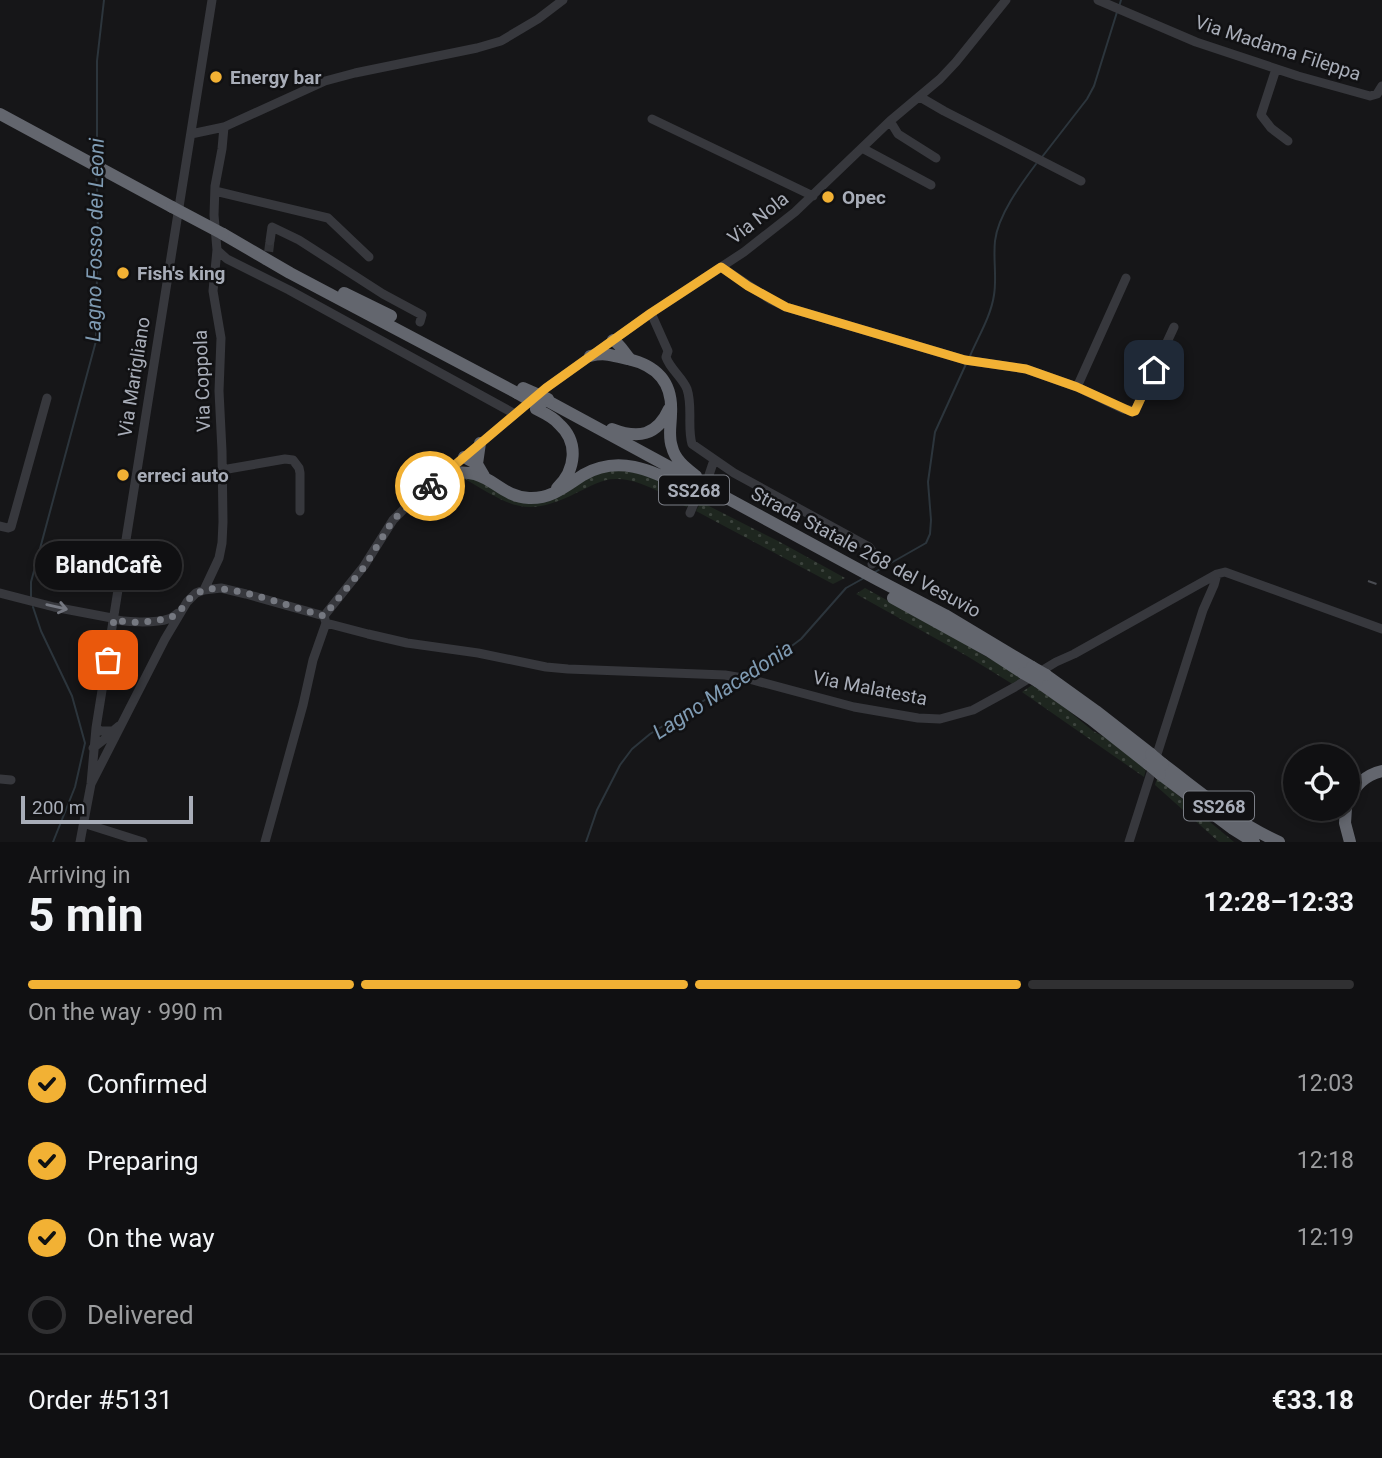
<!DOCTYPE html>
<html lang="en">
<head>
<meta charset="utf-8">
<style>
	:root { --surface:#101012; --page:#19191b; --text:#f1f3f6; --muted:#9c9d9f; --line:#303032; --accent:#f2b134 }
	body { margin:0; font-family:Roboto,sans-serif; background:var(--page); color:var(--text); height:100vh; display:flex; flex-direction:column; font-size:26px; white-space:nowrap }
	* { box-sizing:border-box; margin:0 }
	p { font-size:23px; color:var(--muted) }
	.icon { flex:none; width:38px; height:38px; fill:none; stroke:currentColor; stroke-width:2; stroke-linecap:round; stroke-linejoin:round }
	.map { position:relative; height:842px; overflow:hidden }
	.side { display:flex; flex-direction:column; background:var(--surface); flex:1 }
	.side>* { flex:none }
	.tools { position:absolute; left:1283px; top:744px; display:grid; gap:14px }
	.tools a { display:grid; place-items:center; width:77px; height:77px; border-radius:50%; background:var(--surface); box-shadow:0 4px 10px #0003,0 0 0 2px var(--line); font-size:35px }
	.scale { position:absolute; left:21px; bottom:18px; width:172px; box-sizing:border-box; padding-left:7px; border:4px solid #a8adb8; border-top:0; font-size:19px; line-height:24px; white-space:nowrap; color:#a8adb8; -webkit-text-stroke:5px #111113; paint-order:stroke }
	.pin { position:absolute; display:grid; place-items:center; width:60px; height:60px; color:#fff; margin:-30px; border-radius:14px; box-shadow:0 4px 10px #0006 }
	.courier { position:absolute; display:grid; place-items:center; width:70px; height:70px; margin:-35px; border:5px solid #f2b134; border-radius:50%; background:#fff; color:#222; box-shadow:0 2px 9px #0007 }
	.bubble { position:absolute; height:49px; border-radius:24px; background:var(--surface); box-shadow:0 4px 10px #0003,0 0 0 2px var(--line); font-size:23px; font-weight:700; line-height:49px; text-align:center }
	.overview em { font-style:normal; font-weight:700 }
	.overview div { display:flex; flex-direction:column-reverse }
	.overview { display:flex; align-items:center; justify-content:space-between; height:119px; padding:0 28px }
	h1 { font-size:46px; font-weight:700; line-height:52px }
	.bar { display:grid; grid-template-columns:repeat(4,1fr); gap:10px 7px; align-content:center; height:84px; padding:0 28px }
	.bar i { height:9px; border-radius:5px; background:var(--line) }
	.bar .current { background:var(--accent) }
	.bar p { grid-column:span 4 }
	.line { display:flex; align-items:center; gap:18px; padding:0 28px; border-top:2px solid var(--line) }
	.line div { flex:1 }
	ol { padding:0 28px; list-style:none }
	li { display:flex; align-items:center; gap:21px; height:77px }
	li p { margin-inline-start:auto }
	li .icon { padding:7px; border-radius:50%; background:var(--accent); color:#111; stroke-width:4 }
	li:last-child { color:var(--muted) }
	li i { width:38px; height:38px; border:4px solid var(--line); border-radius:50% }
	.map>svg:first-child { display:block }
</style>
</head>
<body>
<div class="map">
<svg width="1382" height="842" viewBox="0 0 1382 842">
	<defs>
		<pattern id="grass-dots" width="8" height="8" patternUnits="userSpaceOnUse" patternTransform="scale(1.75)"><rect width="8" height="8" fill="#1e261f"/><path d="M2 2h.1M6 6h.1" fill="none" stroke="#3c433d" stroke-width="1.8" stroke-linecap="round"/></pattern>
	</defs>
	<rect width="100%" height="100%" fill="#161618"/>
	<path fill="url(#grass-dots)" d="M621,467L657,478L692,498L687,507C666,496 643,480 618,479C603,478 591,486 578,492C526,519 511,506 465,479L471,476L520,502L590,475Z
		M701,502L780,542L845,578L833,584L696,511Z
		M865,588L948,634L1024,679L1014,685L967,656L856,594Z
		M1032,685L1064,707L1093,731L1108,739L1146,769L1144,777L1022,692Z
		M1157,778L1234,842H1219L1155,785Z"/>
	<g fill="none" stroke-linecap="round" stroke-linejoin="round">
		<path stroke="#2c353c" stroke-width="2" d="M1119,7L1121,0
			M1042,157L1087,99L1094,86L1117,12
			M97,161V61L104,0
			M970,356C978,337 991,316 994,295C997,277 993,259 995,241C998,215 1021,184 1036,164
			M875,572L926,543L930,534L931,520L928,482L935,432L966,364
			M31,597V582L96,341L98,203L96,174
			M33,607L41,631L72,696L85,743L75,787L53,842
			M748,674L781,654L801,639L846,588L864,578
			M586,842L597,810L620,765L632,749L650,734L737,680"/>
		<path stroke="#333438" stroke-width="9" stroke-dasharray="9 4.5" stroke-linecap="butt" d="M267,265L270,241"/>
		<path stroke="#37383d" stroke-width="9" d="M1098,0L1196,42L1298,76L1370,96L1377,94L1382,86
			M1276,69L1261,115L1271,128L1288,141
			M920,97L944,111L1081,181
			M652,119L813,196
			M890,121L898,134L936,158
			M191,134L224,127L325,81L355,73L477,48L501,41L538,19L563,0
			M862,148L931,185
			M215,191L328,218L369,257
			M270,241L272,227L299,240L383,294L422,315L420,322
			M217,250L227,259L289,290L515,414
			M721,267L771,300L786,307L965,360L1026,369L1077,387L1123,409L1135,411L1174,327
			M651,313L668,351L666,357C670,369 682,377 687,389C693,407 687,427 692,444L734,473L869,547C874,553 875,557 872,564
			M1077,387L1126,278
			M222,470L285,459L293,460L299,468L300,473V511
			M709,475L714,460
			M690,513L695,501
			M0,526L8,528L11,527L47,398
			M204,590L219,558L222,543L223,522L222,451L219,391L221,338L213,291L217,250L214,215L215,186L222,149L224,127
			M0,593L54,607L112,618C122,623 157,623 168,619C172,618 175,615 178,613
			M324,616L326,623L368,634L407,643L478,653L546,667L568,669L725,675L749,679L854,707L918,718L940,719L973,710L1015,687L1056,662L1074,654L1217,574
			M96,728L101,731H113L119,726
			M93,748L110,735L113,731
			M0,779L11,780
			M91,784L165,639L187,602L196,593L204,590L221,588L246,594L324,616L364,566L393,520L411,502L546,388L651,313L744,252L795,212L890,121L940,79L956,62L1006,0
			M83,823L143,842
			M80,842L91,784L96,728L212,0
			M265,842L303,705L313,660L326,623
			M1129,842L1203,610L1214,585L1217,574L1225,572L1382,629"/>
		<path stroke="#63666e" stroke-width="12" d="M0,114L172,207
			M223,234L290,273L517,393
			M344,293L391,316
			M613,340C621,345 624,353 631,360
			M590,356C606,352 613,356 628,359C658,366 673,383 671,414C671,425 668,436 672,447C675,460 686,468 696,476
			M546,400L878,580L945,615L1032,667
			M536,409C544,413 553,417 559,424C579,442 576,470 557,488
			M612,429C638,439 657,436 669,409
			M464,457L477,464L484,476
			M477,464L480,443
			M443,475C490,463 494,496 529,498C551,499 566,486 583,475C626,450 665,479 705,496
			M893,598L989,651L1023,673
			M1046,675L1096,711L1151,754
			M1037,681L1091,719L1148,764
			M1163,764C1200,792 1236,823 1279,842
			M1160,774L1233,829L1254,842
			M1348,801C1355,785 1365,775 1382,771
			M1346,808L1345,823L1350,842"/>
		<path stroke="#4a4c52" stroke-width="2" stroke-dasharray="9 7" stroke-linecap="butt" d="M1368,581L1382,586"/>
		<path stroke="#63666e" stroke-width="12" d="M172,207L223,234
			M523,388L548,399
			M517,393L540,406
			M1032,667L1046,675
			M1023,673L1037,681
			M1151,754L1163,764
			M1148,764L1160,774"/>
	</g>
	<defs><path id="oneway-shaft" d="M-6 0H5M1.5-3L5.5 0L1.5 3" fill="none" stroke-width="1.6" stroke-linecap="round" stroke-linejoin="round" transform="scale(1.75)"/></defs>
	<use stroke="#757881" href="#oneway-shaft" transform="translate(57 607) rotate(13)"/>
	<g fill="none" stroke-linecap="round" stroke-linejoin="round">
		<path stroke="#757880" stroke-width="7" stroke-dasharray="0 12.6" d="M108,660L114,619C126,625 166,622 177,614C181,611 183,606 186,602C193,595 200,591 209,589C233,585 298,609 324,616L365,566L393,520L430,486"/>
		<path stroke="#f2b134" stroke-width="9" d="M430,486L546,388L651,313L721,267L748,286L786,307L965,360L1026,369L1077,387L1132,412L1135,411L1154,370"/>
	</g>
	<g fill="#f2b134" stroke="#111113" stroke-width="2.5">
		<circle cx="216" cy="77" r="7"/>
		<circle cx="828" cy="197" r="7"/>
		<circle cx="123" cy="273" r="7"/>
		<circle cx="123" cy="475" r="7"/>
	</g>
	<g text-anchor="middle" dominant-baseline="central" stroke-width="5" stroke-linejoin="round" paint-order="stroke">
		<g fill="#111113" stroke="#7b7e86" stroke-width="2">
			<rect x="659" y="475.5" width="70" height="29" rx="5"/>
			<rect x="1184" y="791.5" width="70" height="29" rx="5"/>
		</g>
		<g font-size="18" font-weight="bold" fill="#a8adb8">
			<text x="694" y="490">SS268</text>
			<text x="1219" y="806">SS268</text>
		</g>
		<g font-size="19" fill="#a8adb8" stroke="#111113">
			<text transform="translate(1278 48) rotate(18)">Via Madama Fileppa</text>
			<text transform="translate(758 218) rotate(-38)">Via Nola</text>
			<text transform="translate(134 377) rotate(-81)">Via Marigliano</text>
			<text transform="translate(202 381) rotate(-92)">Via Coppola</text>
			<text transform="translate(866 552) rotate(28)">Strada Statale 268 del Vesuvio</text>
			<text transform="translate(870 688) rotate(11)">Via Malatesta</text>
		</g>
		<g font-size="19" font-weight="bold" fill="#a8adb8" stroke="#111113" text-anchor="start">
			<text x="230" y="77">Energy bar</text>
			<text x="842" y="197">Opec</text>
			<text x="137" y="273">Fish's king</text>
			<text x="137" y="475">erreci auto</text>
		</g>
		<g font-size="21" font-style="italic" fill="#7f9bb3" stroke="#111113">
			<text transform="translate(95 240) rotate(-89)">Lagno Fosso dei Leoni</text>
			<text transform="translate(723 690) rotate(-33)">Lagno Macedonia</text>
		</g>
	</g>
</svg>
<div class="tools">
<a><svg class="icon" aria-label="locate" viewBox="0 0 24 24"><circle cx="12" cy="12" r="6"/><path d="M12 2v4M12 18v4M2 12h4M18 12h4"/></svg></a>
</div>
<div class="scale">200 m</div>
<div class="pin" style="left:108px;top:660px;background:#ea580c"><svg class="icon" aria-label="bag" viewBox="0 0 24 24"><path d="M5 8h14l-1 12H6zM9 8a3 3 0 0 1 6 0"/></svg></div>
<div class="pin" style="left:1154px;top:370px;background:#1f2937"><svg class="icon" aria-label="home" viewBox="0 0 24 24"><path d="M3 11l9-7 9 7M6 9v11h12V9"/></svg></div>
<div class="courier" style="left:430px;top:486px"><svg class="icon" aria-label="bike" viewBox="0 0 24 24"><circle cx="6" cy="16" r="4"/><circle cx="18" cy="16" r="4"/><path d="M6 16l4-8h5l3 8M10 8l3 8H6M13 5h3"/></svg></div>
<div class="bubble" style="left:35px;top:541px;width:147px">BlandCafè</div>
</div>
<section class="side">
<div class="overview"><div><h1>5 min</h1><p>Arriving in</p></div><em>12:28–12:33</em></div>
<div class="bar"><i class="current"></i><i class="current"></i><i class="current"></i><i></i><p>On the way · 990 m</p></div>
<ol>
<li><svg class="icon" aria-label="check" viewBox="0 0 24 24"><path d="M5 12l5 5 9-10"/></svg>Confirmed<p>12:03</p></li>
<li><svg class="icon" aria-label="check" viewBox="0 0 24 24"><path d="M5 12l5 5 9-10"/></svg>Preparing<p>12:18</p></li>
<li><svg class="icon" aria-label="check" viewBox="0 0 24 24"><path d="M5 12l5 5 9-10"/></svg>On the way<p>12:19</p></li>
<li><i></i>Delivered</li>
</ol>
<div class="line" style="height:91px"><div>Order #5131</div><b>€33.18</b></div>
</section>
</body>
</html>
